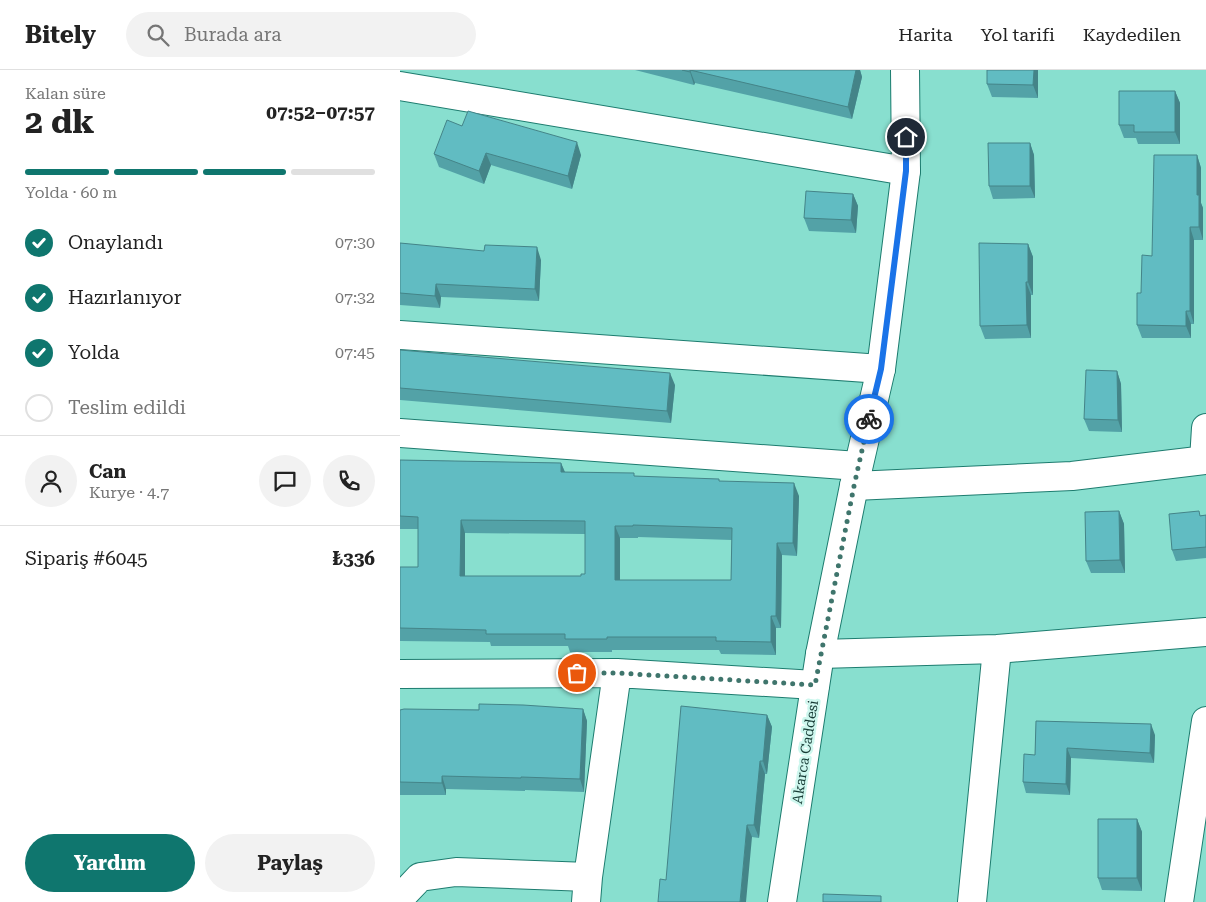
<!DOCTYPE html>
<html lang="tr">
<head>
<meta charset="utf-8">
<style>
	:root { --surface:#fff; --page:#f2f2f2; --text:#222; --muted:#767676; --line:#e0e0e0; --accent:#0f766e }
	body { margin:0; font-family:"Roboto Serif",serif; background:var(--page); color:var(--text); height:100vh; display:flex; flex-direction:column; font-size:19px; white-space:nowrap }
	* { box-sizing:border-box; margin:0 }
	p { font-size:16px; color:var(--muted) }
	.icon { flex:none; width:28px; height:28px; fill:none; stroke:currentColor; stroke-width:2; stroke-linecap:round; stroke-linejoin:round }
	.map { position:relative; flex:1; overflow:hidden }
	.details { display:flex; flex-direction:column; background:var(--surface); width:400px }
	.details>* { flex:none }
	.pin { position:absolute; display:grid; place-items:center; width:42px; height:42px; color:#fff; margin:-21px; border:2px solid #fff; border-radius:50%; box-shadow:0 1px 5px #0007 }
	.courier { position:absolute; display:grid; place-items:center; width:50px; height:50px; margin:-25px; border:4px solid #1a73e8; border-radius:50%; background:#fff; color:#222; box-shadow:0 1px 6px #0007 }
	.summary em { font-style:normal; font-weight:700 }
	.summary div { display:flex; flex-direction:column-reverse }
	.summary { display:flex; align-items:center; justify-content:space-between; height:85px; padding:0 25px }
	h1 { font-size:32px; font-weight:700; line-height:38px }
	.bar { display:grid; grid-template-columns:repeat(4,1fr); gap:8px 5px; align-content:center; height:60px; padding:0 25px }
	.bar i { height:6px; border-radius:4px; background:var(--line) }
	.bar .selected { background:var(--accent) }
	.bar p { grid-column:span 4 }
	.line { display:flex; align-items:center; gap:12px; padding:0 25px; border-top:1px solid var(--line) }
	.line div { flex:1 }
	.round { display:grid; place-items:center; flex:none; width:52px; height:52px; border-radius:26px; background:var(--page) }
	ol { padding:0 25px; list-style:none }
	li { display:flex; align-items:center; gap:15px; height:55px }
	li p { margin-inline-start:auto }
	li .icon { padding:5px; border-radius:50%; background:var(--accent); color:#fff; stroke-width:4 }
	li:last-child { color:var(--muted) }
	li i { width:28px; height:28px; border:2px solid var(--line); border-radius:50% }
	.primary-button { display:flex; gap:10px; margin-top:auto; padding:10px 25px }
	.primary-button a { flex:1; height:58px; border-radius:30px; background:var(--accent); color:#fff; font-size:20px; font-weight:700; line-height:58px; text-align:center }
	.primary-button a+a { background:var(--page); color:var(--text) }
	header { display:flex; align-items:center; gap:30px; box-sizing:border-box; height:70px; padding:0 25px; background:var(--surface); border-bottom:1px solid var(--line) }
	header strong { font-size:24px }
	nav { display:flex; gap:28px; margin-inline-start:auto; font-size:18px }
	.search { width:350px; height:45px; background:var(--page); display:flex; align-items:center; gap:12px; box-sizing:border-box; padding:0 18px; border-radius:28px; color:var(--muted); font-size:19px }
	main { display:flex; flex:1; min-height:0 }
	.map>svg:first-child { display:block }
</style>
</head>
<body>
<header>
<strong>Bitely</strong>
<div class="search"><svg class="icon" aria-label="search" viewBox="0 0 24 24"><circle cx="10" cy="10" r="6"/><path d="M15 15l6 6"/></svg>Burada ara</div>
<nav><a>Harita</a><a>Yol tarifi</a><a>Kaydedilen</a></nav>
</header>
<main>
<section class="details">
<div class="summary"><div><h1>2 dk</h1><p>Kalan süre</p></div><em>07:52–07:57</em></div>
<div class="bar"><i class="selected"></i><i class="selected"></i><i class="selected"></i><i></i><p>Yolda · 60 m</p></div>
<ol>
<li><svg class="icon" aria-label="check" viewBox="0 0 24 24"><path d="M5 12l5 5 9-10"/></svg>Onaylandı<p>07:30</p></li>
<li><svg class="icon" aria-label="check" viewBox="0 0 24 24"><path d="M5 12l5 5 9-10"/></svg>Hazırlanıyor<p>07:32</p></li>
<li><svg class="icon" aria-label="check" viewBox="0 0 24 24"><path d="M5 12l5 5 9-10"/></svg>Yolda<p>07:45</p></li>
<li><i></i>Teslim edildi</li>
</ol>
<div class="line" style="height:90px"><a class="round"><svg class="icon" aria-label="person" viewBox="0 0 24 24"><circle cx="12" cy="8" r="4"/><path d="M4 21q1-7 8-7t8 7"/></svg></a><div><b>Can</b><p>Kurye · 4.7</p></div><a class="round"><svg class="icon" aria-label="chat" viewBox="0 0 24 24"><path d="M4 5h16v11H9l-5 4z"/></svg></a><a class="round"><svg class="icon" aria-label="phone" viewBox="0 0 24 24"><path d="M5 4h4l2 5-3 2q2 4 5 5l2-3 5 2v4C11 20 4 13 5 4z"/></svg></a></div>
<div class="line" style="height:65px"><div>Sipariş #6045</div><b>₺336</b></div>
<div class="primary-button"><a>Yardım</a><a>Paylaş</a></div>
</section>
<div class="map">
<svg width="806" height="832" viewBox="0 0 806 832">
	<rect width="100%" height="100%" fill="#88dfcf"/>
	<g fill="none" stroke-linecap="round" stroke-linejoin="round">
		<g stroke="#1d7c6f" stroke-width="30">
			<path id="street" d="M0,16L506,101
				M0,265L481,299
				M0,363L458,396
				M804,390L806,358
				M454,416L672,406L806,390
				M420,584L597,579L806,562
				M0,604L217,603L415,615
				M0,828L20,807L56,802L188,807
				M186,832L188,807L217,603
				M572,832L597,579
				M779,832L806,651"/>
		</g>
		<g stroke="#1d7c6f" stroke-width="30">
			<path id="secondary" d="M382,832L420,584L454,416L481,299L506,101L505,0"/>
		</g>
		<use href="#street" stroke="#fff" stroke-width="28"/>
		<use href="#secondary" stroke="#fff" stroke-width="28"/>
	</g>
	<path fill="#53a2a7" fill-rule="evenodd" d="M235,0H460L462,7L452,49L295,13L294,15Z
		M638,0V28L592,27L587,14Z
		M775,21L780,33V74H738L736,68H724L719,55Z
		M62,56L181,85L172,119L91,95L84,114L39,97L34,84Z
		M630,73L634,85L635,128L593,129L589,116Z
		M797,85L801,98V133L803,138V170H794V254H791V268H742L737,255L741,223L752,186Z
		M453,124L458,136L456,163L409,161L404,148Z
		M0,173L141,190L139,231L41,227L40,238L0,235Z
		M628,174L633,187V225H631V268L585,269L580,256Z
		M0,280L275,315L271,353L0,330Z
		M717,301L721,314L722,362L689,361L684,349Z
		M0,390L161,393L165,402L320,411L399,426L397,486L382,485L381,558H376V585L321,584L319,580H212V582H170L168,576H91L90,572L0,571V497H18V459H0ZM65,463L185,464V504L181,506H65ZM238,467L332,470L331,510H220V468H238Z
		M719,441L724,454L725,503H691L686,491Z
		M801,445H806V488L776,491L772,480Z
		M183,639L187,651L184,722L125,720V721L46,719V725H0V640Z
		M367,645L372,657L367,704H365L359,768L352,767L266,810Z
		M636,651L755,665L754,693L671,688L670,725L626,723L623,712L635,685Z
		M737,749L742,762V821L702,820L698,808Z"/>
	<path fill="#448488" d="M290,0L295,13L294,15L290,2Z
		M456,0H460L462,7L452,49L448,37Z
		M634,0H638V28L633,15Z
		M775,21L780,33V74L775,62Z
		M177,72L181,85L172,119L168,106Z
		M630,73L634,85L635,128L630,116Z
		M86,83L91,95L84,114L79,101Z
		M797,85L801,98V133L803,138V170L799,157L797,125Z
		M453,124L458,136L456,163L451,150Z
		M790,157L794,170V254L790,241Z
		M628,174L633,187V225L628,212Z
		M137,177L141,190L139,231L135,219Z
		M626,212L631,225V268L627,255Z
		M36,214L41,227L40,238L35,226Z
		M786,241L791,254V268L786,256Z
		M717,301L721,314L722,362L718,350Z
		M270,303L275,315L271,353L267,341Z
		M161,393L166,405L161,402Z
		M394,413L399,426L397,486L393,473Z
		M719,441L724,454L725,503L720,490Z
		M61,450L65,463V518L60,506Z
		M215,456L220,468V523L215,510Z
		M377,473L382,485L381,558L376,546Z
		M371,546L376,558V585L371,572Z
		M183,639L187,651L184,722L180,709Z
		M367,645L372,657L367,704L363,691Z
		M751,654L755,665L754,693L750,683Z
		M667,678L671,688L670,725L666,714Z
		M360,691L365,704L359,768L354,755Z
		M42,706L46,719V725L42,713Z
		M737,749L742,762V821L737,808Z
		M347,755L352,767L346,832H340Z"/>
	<path fill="#61bcc2" stroke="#448488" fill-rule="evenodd" d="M282,0H456L448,37L290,0V2Z
		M587,0H634L633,15L587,14Z
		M719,21H775V62H734V55H719Z
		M68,41L177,72L168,106L86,83L79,101L34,84L47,50L62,56Z
		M588,73H630V116H589Z
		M754,85H797V125H799V157H790V241H786V256L737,255V223H741L742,185L752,186Z
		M406,121L453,124L451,150L404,148Z
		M0,173L84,181L85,175L137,177L135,219L36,214L35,226L0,223Z
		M579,173L628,174V212H626L627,255L580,256Z
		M0,280L270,303L267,341L0,318Z
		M686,300L717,301L718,350L684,349Z
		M0,390L161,393V402L234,403V406L319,409V411L394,413L393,473H377L376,546H371V572L316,571V567H207V569H165V564H86V560L0,558V497H18V447L0,446ZM61,450L185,451V504H181V506H60ZM233,455L332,458L331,510H215V456H233Z
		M719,441L720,490L686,491L685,442Z
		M799,441L800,446L806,445V477L772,480L769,444Z
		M79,634L123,635L183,639L180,709L121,707V708L42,706V713L0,712V640L4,639L79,640Z
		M281,636L367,645L363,691H360L354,755H347L340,832H258L260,809L266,810Z
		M636,651L751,654L750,683L667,678L666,714L623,712L624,684L635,685Z
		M698,749H737V808H698Z
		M423,824L481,826V832H423Z"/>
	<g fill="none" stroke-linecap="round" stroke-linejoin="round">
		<path stroke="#3f756c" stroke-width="5" stroke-dasharray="0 9" d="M177,603H217L415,615L454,416L469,349"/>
		<path stroke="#1a73e8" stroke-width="6" d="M469,349L481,299L506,101V67"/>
	</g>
	<g text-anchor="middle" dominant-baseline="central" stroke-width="5" stroke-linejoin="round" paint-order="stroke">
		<g font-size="14" fill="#183c36" stroke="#cef7ee">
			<text transform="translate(405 682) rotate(-81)">Akarca Caddesi</text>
		</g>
	</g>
</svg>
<div class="pin" style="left:177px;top:603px;background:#ea580c"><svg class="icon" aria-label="bag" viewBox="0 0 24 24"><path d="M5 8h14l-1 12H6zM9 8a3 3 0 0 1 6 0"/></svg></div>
<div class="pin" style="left:506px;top:67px;background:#1f2937"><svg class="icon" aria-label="home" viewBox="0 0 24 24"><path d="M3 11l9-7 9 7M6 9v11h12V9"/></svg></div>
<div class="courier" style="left:469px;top:349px"><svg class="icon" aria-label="bike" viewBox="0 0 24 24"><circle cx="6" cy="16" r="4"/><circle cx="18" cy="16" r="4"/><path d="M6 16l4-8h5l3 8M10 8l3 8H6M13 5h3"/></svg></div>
</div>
</main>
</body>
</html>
